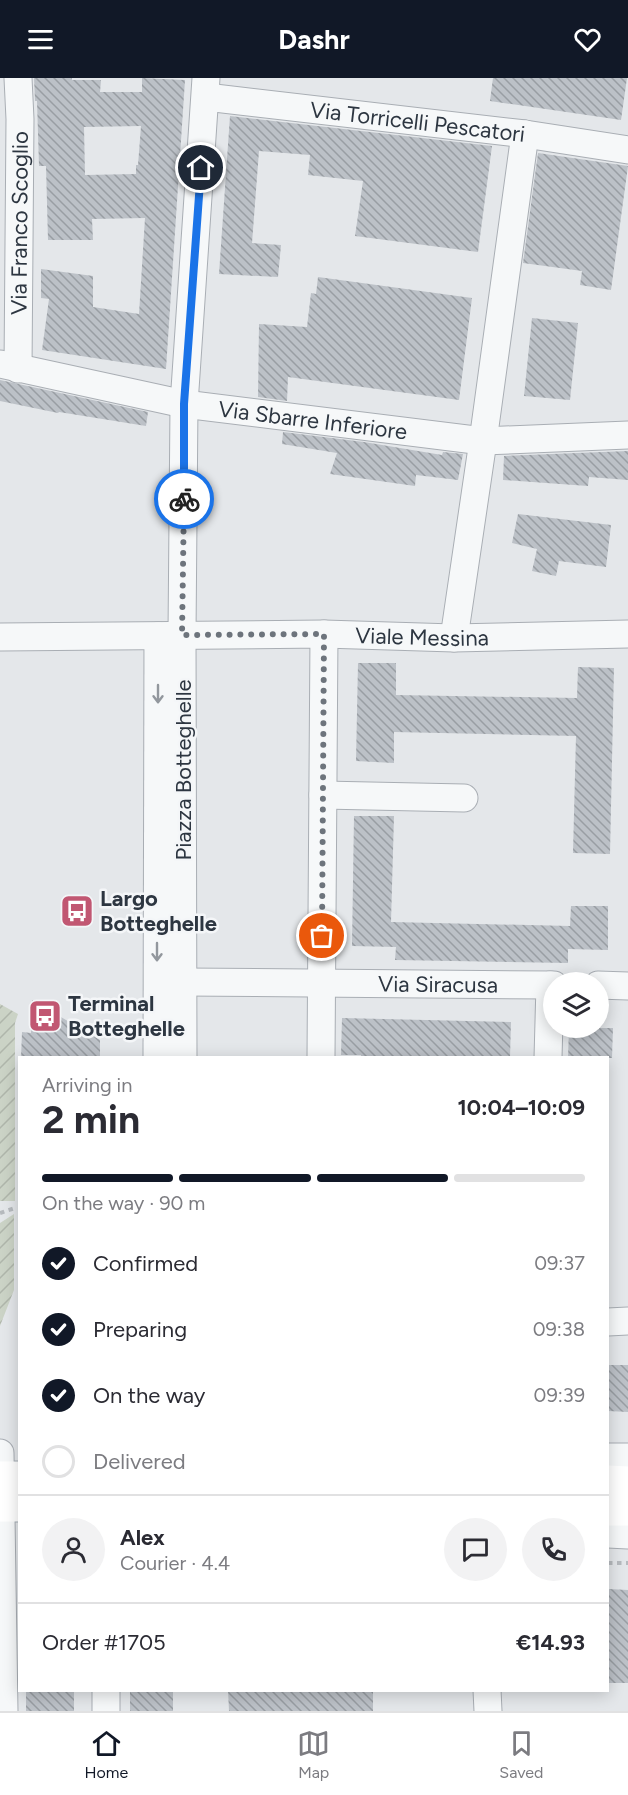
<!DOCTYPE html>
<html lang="en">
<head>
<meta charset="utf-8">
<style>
	:root { --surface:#fff; --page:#f2f2f3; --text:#2b2b33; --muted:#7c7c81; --line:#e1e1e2; --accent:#111827 }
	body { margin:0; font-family:Figtree,sans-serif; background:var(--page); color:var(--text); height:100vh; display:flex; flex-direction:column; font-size:22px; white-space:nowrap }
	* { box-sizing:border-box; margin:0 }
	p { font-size:20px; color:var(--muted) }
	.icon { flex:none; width:33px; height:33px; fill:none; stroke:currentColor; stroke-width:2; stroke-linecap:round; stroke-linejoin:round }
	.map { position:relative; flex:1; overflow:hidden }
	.side { position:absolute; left:18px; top:978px; width:591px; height:636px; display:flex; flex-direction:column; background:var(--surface); border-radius:0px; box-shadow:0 3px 15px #0003 }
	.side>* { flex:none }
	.buttons { position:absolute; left:543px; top:894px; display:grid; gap:12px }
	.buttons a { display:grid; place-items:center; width:66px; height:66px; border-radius:50%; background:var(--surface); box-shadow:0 3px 15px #0003; font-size:30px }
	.pin { position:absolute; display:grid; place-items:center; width:51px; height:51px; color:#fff; margin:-26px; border:3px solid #fff; border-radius:50%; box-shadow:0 2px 6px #0007 }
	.courier { position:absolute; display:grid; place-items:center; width:60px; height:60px; margin:-30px; border:4px solid #1a73e8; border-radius:50%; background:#fff; color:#222; box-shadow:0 2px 8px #0007 }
	.summary em { font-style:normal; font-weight:700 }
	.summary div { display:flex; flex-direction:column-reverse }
	.summary { display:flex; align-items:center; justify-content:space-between; height:102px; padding:0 24px }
	h1 { font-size:39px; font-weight:700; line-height:45px }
	.bar { display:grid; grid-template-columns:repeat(4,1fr); gap:9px 6px; align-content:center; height:72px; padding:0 24px }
	.bar i { height:8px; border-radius:4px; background:var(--line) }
	.bar .on { background:var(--accent) }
	.bar p { grid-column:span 4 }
	.line { display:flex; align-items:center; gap:15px; padding:0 24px; border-top:2px solid var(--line) }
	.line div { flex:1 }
	.round { display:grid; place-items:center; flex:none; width:63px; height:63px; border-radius:32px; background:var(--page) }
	ol { padding:0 24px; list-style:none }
	li { display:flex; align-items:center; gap:18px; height:66px }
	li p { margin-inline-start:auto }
	li .icon { padding:6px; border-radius:50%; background:var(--accent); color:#fff; stroke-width:4 }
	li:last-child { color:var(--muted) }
	li i { width:33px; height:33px; border:3px solid var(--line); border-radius:50% }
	header { display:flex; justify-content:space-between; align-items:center; height:78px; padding:0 24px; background:var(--accent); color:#fff; font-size:27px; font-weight:700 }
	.menu { display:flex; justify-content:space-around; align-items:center; height:84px; border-top:2px solid var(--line); background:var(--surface); font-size:16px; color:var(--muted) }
	.menu a { display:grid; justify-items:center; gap:3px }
	.menu .on { color:var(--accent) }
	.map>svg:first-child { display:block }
</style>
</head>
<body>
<header><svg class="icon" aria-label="menu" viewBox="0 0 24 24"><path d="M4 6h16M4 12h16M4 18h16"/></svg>Dashr<svg class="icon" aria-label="heart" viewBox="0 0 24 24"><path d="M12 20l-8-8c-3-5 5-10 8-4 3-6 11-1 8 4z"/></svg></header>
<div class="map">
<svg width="628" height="1633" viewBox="0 0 628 1633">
	<defs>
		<pattern id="garden-furrows" width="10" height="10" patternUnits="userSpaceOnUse" patternTransform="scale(1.5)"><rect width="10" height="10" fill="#cbd3c6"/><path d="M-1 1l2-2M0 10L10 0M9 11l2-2" fill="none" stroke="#afb6ab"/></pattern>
		<pattern id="building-back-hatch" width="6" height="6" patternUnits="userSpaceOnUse" patternTransform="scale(1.5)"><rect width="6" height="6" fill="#bcc1c7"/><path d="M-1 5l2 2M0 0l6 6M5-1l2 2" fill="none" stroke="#999ea3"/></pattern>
	</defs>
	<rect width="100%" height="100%" fill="#e4e7ea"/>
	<path fill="url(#garden-furrows)" d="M0,926L18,936L15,945V1123H0Z
		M14,1136V1212L0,1248V1145Z"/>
	<path fill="url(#building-back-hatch)" fill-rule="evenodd" d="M34,0H72V2H101L100,14H142V0L185,2L166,291L42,272L49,221L41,220V191L93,198V229L139,236L145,140L92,141L93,162H48L46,88H39L37,23H35ZM141,48L138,87H136V96L85,97L84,49Z
		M493,0H627L621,42L490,23Z
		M230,38L492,68L478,174L355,158L363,103L308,97L310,77L259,73L252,165L281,167L278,199L219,196Z
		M538,75L628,88L611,212L580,207L582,193L523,185Z
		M318,199L472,220L459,322L288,299L287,323L258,319L259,246L307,249L311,215L316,216Z
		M532,240L578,245L570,322L524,318Z
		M0,302L148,334L146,348L59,334L58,335L0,323Z
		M283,354L364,364L442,377L443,374L463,376L458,402L416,397L415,408L330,396L337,375L282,366Z
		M628,373V402L589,399L588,408L503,402L504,378Z
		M518,436L611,447L606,489L559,483L556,498L532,493L537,471L512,465Z
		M358,585H396V617L577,620L578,589L614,590L610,776L573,775L576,658L394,654V685L356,683Z
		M354,738H394L391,844L570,848L571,828H608V872L568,871V885L395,882L396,869L352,868Z
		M32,922L100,962V980H21L22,954L31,955Z
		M342,940L511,944L510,980L399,978V980H361V977H341Z
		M569,950H613L612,980H568Z
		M608,1287H628V1334L608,1333Z
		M609,1511L628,1512V1605H608Z
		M26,1612H74V1633H26Z
		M130,1612H173V1633H130Z
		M228,1612H373V1633H229Z"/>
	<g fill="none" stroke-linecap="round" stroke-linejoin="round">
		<g stroke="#a9aeb4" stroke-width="29">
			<g id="minor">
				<path id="s1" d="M206,19L525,56L628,72"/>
				<path id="s2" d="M0,286L184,326L483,363L628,357"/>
				<path id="s3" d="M18,291L20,41L18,0"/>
				<path id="s4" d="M0,559L324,556L454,560L628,556"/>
				<path d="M454,560L483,363L525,56"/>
				<path d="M323,717L464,720"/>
				<path id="s5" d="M183,904L554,907"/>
				<path d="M598,907L628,908"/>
				<path d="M157,980L158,558"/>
				<path d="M183,980L182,557L184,326L206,0"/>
				<path d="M321,980L324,556"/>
				<path d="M548,980L550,907"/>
				<path d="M608,1244L628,1243"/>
				<path d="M0,1375L4,1633"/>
				<path d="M608,1379H628"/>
				<path d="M608,1456L628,1457"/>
				<path d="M106,1612V1633"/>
				<path d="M487,1612L488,1633"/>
			</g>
		</g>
		<g stroke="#a5adb5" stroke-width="35">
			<path id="major" d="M0,1400H20
				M608,1404L628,1405
				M0,1427H20
				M608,1431H628"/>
		</g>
		<path stroke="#b6babe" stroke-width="4" stroke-dasharray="4.5 4.5" stroke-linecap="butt" d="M0,1135L15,1130
			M608,1485H628"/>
		<use href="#minor" stroke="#f6f8f9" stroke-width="27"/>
		<use href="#major" stroke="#fff" stroke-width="33"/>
	</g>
	<defs><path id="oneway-shaft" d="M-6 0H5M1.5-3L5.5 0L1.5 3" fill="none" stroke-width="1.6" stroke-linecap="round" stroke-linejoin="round" transform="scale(1.5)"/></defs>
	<g stroke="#92979d">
		<use href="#oneway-shaft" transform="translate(158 616) rotate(90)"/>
		<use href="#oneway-shaft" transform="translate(157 874) rotate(90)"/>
	</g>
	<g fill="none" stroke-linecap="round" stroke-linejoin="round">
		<path stroke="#6d747c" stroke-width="6" stroke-dasharray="0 10.8" d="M184,421L182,557L324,556L322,858"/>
		<path stroke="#1a73e8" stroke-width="8" d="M184,421V326L201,90"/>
	</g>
	<defs>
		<g id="bus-square" transform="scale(1.725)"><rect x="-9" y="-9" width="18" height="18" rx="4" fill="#c15772" stroke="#f4f6f8"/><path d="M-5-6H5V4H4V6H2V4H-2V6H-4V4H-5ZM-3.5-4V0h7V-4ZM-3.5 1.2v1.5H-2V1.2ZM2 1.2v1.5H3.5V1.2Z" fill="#fff"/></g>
	</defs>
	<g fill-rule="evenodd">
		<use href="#bus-square" x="77" y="833"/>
		<use href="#bus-square" x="45" y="938"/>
	</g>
	<g text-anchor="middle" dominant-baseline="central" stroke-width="5" stroke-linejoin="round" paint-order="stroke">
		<g font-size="22" fill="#2d3641" stroke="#f4f6f8">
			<text stroke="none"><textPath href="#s1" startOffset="213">Via Torricelli Pescatori</textPath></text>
			<text stroke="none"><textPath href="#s3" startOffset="146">Via Franco Scoglio</textPath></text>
			<text stroke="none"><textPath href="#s2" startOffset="318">Via Sbarre Inferiore</textPath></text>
			<text stroke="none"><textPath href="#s4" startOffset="422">Viale Messina</textPath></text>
			<text transform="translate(183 692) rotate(-90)">Piazza Botteghelle</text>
			<text stroke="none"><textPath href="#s5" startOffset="255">Via Siracusa</textPath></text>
		</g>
		<g font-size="22" font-weight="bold" fill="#2d3641" stroke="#f4f6f8" text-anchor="start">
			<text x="100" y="820">Largo<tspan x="100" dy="25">Botteghelle</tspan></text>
			<text x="68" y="925">Terminal<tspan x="68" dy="25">Botteghelle</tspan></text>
		</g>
	</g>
</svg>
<div class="buttons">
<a><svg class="icon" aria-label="layers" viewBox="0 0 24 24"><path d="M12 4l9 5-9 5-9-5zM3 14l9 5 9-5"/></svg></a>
</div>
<div class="pin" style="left:322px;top:858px;background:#ea580c"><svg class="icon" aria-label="bag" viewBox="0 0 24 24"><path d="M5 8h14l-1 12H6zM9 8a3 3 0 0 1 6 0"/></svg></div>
<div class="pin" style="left:201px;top:90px;background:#1f2937"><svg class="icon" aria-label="home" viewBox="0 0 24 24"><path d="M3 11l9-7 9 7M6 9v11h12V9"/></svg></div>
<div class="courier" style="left:184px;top:421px"><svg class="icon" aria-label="bike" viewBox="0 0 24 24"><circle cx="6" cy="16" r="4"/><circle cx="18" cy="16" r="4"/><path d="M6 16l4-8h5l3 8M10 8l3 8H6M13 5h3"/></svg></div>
<section class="side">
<div class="summary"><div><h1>2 min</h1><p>Arriving in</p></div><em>10:04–10:09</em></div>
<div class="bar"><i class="on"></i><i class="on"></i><i class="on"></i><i></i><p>On the way · 90 m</p></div>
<ol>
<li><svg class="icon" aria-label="check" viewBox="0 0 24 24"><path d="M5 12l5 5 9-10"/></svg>Confirmed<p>09:37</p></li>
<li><svg class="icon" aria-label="check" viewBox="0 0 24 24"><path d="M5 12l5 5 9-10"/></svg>Preparing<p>09:38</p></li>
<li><svg class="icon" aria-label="check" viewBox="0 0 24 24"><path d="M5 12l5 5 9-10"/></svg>On the way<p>09:39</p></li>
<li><i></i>Delivered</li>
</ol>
<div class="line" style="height:108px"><a class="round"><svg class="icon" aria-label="person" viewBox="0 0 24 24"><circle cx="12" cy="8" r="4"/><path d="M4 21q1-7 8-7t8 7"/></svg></a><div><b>Alex</b><p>Courier · 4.4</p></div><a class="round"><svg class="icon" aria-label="chat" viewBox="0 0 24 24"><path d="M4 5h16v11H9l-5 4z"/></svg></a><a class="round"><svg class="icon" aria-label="phone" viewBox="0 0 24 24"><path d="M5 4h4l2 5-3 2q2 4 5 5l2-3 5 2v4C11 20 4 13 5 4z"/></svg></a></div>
<div class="line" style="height:78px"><div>Order #1705</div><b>€14.93</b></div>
</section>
</div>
<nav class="menu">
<a class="on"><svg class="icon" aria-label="home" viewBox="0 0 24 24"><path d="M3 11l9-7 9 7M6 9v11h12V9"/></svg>Home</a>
<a><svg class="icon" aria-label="map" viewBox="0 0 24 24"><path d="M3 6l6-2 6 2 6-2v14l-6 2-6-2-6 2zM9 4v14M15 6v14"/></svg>Map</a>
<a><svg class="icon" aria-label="saved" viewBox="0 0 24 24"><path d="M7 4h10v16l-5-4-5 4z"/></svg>Saved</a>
</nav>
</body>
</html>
